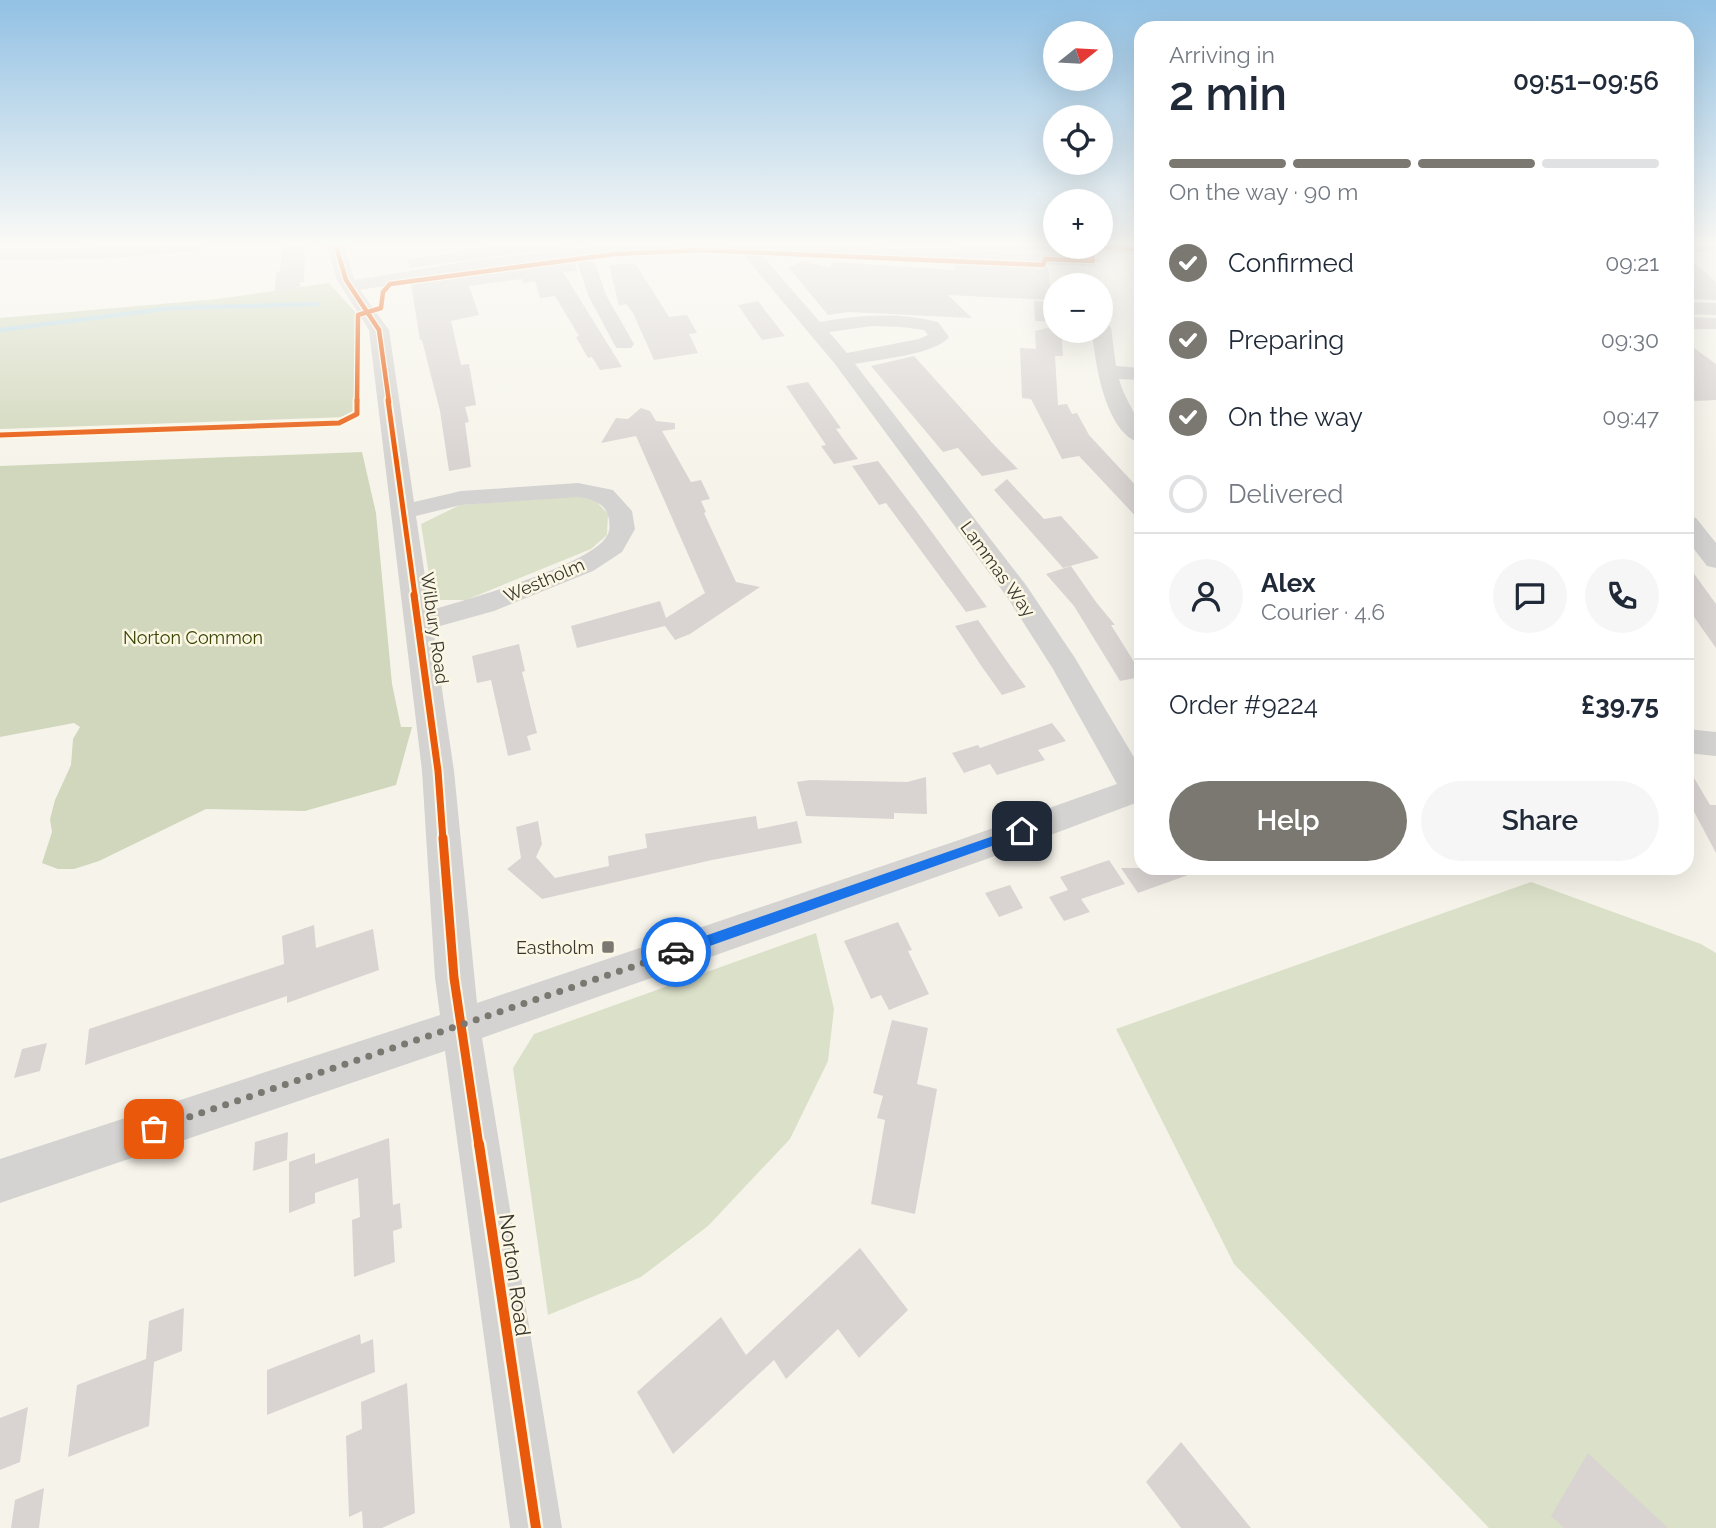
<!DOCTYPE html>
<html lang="en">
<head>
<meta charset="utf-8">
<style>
	:root { --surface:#fff; --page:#f6f6f7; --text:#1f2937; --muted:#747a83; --line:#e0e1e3; --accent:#7a7870 }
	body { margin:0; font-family:Raleway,sans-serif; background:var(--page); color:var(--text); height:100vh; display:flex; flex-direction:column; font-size:26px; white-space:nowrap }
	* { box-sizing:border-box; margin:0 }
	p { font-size:23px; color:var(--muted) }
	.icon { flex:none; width:38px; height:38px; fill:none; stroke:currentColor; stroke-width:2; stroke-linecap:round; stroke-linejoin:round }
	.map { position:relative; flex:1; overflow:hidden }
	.details { position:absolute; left:1134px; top:21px; width:560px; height:854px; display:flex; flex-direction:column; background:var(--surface); border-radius:21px; box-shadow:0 7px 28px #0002 }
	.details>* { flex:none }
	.needle { width:46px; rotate:72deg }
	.tools { position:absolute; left:1043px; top:21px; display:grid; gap:14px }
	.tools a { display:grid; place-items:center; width:70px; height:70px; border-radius:50%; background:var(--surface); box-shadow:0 7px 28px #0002; font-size:35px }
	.pin { position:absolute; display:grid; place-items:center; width:60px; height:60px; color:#fff; margin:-30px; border-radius:14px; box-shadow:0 4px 10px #0006 }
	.courier { position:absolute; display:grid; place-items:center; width:70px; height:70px; margin:-35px; border:5px solid #1a73e8; border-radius:50%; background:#fff; color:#222; box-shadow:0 2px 9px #0007 }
	.summary em { font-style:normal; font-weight:600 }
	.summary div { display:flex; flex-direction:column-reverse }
	.summary { display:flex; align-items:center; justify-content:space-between; height:119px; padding:0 35px }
	h1 { font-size:46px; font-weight:600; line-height:52px }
	.bar { display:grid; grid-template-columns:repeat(4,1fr); gap:10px 7px; align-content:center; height:84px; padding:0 35px }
	.bar i { height:9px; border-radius:5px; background:var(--line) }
	.bar .selected { background:var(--accent) }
	.bar p { grid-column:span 4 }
	.line { display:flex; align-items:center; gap:18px; padding:0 35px; border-top:2px solid var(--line) }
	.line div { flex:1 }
	.round { display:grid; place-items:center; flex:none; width:74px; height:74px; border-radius:37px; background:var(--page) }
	ol { padding:0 35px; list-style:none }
	li { display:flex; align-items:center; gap:21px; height:77px }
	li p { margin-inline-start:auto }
	li .icon { padding:7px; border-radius:50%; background:var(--accent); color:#fff; stroke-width:4 }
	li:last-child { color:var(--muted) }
	li i { width:38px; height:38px; border:4px solid var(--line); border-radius:50% }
	.cta { display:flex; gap:14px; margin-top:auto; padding:14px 35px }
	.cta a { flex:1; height:80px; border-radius:42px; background:var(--accent); color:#fff; font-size:28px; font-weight:600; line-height:80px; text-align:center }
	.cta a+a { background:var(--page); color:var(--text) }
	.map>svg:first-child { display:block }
</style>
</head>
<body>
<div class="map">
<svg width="1716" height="1528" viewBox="0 0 1716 1528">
	<rect width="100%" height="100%" fill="#f6f4ea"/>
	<path fill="#dbe0c8" d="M577,496L597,502L608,514L607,535L591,549L466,600H433L421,524L460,505Z
		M1531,882L1701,944L1716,953V1528H1489L1234,1264L1116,1029Z
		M816,933L834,1009L828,1061L790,1139L708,1226L641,1277L548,1315L513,1068L534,1034Z"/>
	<path fill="#d1d7bc" d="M329,283L358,315L357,414L347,417L0,429V318L218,299Z
		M362,452L376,513L392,684L401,727H412L396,785L305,811L206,809L99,861L74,869H58L42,863L52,832L50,819L55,800L71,765L73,739L80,727L74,723L0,737V466Z"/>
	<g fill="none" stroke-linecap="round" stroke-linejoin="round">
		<path stroke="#b2d4de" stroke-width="4.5" d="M0,330L171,308L318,304"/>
	</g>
	<path fill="#d9d4d2" d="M283,246H305L304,282H300V287L275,291L276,272L280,271Z
		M490,246H575L409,268L408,259L480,250L479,248Z
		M956,246H1046V251L956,248Z
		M1687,257L1716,282V300L1687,299Z
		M574,261L577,271L563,272L622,367L600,370L592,357L588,358L576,337L579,336L555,296L540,298L535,281L523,283L522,279L469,286L479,315L451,321L461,365L469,364L476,405L465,407L469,422L465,423L471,467L449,471L440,411L422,340H420L411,284Z
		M802,261L830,268L832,262L954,270L955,263L1048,267L1051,300L948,295L972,318L849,312L828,315L789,268Z
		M635,263L669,317L687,315L697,333L689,334L698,353L654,360L633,313L626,304L619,306L609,265Z
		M758,301L764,309L785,336L762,340L738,305Z
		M1034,301L1055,302V322L1035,321Z
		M1687,317L1716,318V329H1694L1687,322Z
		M1055,326V331H1061L1063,356H1055L1058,405L1067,404L1072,414L1077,413L1089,435L1141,491V522L1079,456L1062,459L1031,399L1022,398L1020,348L1036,349L1035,331Z
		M1687,343L1716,364V400L1695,401L1687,394Z
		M914,356L996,447L1018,469L982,476L958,448L943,452L871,366Z
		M808,382L841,428L836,429L858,459L834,464L821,446L826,445L786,386Z
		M641,408L650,411L656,421L675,423V429L662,431L691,482L701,480L710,499L701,501L706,512L704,513L736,582L760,587L690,634L675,640L665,626L577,648L571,626L660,601L666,618L705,593L636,436L601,443L616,418L628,419Z
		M878,461L920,516L987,607L966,612L886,503L879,505L852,466Z
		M1007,479L1044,519L1061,516L1099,558L1063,568L994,490Z
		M1687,564L1716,604V648L1687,607Z
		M1071,566L1096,602L1115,625H1111L1141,673V677L1120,681L1074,606L1046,574Z
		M978,620L1011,667L1026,687L1002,695L982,667L955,626Z
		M519,644L525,671L522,672L537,733L527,736L531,750L508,756L491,680L477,683L472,656Z
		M1052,723L1066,741L1038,750L1045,760L997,775L990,764L964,773L952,753L978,745L980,748Z
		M1687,766L1710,805H1716V853L1692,808H1687Z
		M926,777L927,814L894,813V819L806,816L797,782L810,780L907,782Z
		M756,816L758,829L797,821L802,843L712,860L542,899L507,869L521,858L516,827L538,821L542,844L536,857L555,878L609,866L608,856L647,848L645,834Z
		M1109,860L1125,884L1081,899L1090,912L1064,921L1049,897L1068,890L1060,877Z
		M1121,868H1199V871L1138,893Z
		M1010,885L1023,908L999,917L985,893Z
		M898,922L912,950L908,951L929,994L889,1010L881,995L871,999L844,941Z
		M314,925L316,948L373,929L379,970L287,1003V996L85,1065L89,1029L284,964L282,936Z
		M892,1020L928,1028L917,1084L937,1089L915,1214L871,1204L885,1120L877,1118L883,1096L873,1093Z
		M47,1043L40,1071L14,1078L22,1049Z
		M288,1132L287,1160L253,1171L255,1142Z
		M389,1138L393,1205L400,1203L402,1228L393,1231L395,1262L354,1277L352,1220L360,1217L358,1178L315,1193V1203L289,1213V1162L315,1153V1164Z
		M860,1248L908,1310L859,1358L838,1329L786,1379L774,1360L673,1454L637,1392L721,1317L746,1355Z
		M184,1308L182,1351L154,1362L149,1426L68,1457L77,1385L146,1359L149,1321Z
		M360,1334L361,1344L373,1339L375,1372L267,1415V1370Z
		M407,1383L415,1513L382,1528H363L362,1511L349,1517L346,1436L362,1429L361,1402Z
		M28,1407L20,1462L0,1470V1418Z
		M1181,1442L1206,1473L1251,1528H1181L1146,1482Z
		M1588,1453L1668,1528H1564L1551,1516Z
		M44,1488L39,1528H11L15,1500Z"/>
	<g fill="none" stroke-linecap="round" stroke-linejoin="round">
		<path fill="#d4d3d1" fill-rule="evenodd" d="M136,246H204L195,251L103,259L0,260V250Z
			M327,246H345L354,280L484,259L598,246H846L1093,256L1102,261L1093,266L760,253L820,322C860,315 898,312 938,322L949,337C935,355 878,359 855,364L1026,585L1075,658L1141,769V801L984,860L482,1038L562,1528H510L445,1051L0,1203V1159L440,1015L435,978L422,771L369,330L337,280ZM714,250L741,252L835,364L1007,597L1053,669L1117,784L962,839L477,1003L454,771L433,628L494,611L593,571L622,552L635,529L632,511L613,490L578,483L461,491L414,502L389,330L360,290L484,269L576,258L588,295L614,344L617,348H631L634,344L606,295L593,257ZM901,327L924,330L928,335L919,339L847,353L829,332L872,326ZM578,497C593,500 607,503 609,520C610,528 610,533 604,540C581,567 467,600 430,610L416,516L461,505Z
			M1141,246V254L1091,252L1082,247Z
			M1687,246H1716V249C1708,254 1696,252 1687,250Z
			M1687,302L1716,303V315L1687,314Z
			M1101,321L1111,327L1116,366L1141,368V380L1119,379C1126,406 1141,413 1141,443C1105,434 1095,362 1092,331H1101Z
			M1687,516L1696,518L1716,543V568L1707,566L1687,540Z
			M1687,729L1716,732V756L1687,753Z"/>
		<g stroke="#fcf7e4" stroke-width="7">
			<path id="cycleway-far4" d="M336,246L346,280L379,330L389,402
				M357,402L358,315L381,308L383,292L390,284L615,254L701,250L1043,265L1045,259L1093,261L1091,247L1141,249"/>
		</g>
		<g stroke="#fcf7e4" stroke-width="9">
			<path id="cycleway-far3" d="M388,400L415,596
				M0,435L339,423L357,414V400"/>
		</g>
		<g stroke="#fcf7e4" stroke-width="11">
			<path id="cycleway-far2" d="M414,595L438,771L443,840"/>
		</g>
		<g stroke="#fcf7e4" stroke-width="13">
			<path id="cycleway-far1" d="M443,838L454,978L479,1146"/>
		</g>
		<g stroke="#fcf7e4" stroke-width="15">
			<path id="cycleway" d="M479,1144L536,1528"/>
		</g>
		<use href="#cycleway-far4" stroke="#e8590c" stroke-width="4.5"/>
		<use href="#cycleway-far3" stroke="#e8590c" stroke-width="5"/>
		<use href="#cycleway-far2" stroke="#e8590c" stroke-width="7"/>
		<use href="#cycleway-far1" stroke="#e8590c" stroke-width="9"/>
		<use href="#cycleway" stroke="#e8590c" stroke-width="10"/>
	</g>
	<linearGradient id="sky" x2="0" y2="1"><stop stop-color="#92c1e4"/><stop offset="0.53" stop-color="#fbfaf6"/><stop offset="1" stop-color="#fbfaf6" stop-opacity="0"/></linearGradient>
	<rect width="1716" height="460" fill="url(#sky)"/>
	<path fill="#1a73e8" d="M1022,826L1028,831L1026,834L676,958L669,952L676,946Z"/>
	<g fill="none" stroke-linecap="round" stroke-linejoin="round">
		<path stroke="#7a7870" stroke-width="7" stroke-dasharray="0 12.6" d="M154,1129L676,952"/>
	</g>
	<rect fill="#7a7870" stroke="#fcf7e4" stroke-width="2.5" x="601" y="940" width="14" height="14" rx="3.5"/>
	<g text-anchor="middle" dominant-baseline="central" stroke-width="5" stroke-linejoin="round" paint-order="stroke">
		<g font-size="18" fill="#38362f" stroke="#fcf7e4">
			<text transform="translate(998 569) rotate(54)">Lammas Way</text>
			<text transform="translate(544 580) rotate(-23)">Westholm</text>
			<text transform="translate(435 628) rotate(82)">Wilbury Road</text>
		</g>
		<g font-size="18" fill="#394703" stroke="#fcf7e4">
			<text x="193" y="637">Norton Common</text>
		</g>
		<g font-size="18" fill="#38362f" stroke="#fcf7e4" text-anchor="end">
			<text x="594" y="947">Eastholm</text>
		</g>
		<g font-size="21" fill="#38362f" stroke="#fcf7e4">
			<text transform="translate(515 1275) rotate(82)">Norton Road</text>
		</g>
	</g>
</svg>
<div class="tools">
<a><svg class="needle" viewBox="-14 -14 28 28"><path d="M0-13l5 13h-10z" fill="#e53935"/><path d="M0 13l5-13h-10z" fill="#747a83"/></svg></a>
<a><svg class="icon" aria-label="locate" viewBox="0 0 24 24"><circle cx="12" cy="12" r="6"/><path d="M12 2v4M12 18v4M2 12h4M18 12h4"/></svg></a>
<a>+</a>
<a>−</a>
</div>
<div class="pin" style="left:154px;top:1129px;background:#ea580c"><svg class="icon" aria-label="bag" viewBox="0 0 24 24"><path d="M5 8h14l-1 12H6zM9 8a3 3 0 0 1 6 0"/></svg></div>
<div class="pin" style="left:1022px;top:831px;background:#1f2937"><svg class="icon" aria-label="home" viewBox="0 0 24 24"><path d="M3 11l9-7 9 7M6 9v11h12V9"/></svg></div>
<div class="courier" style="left:676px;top:952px"><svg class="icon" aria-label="car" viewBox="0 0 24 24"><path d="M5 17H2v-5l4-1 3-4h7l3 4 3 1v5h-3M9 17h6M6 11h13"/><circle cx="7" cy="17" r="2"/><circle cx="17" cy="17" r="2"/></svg></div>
<section class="details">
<div class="summary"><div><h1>2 min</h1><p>Arriving in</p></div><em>09:51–09:56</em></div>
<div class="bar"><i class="selected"></i><i class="selected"></i><i class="selected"></i><i></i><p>On the way · 90 m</p></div>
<ol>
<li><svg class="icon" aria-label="check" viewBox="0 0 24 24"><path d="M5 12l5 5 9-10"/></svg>Confirmed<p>09:21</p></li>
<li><svg class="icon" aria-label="check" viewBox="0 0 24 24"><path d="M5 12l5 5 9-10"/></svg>Preparing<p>09:30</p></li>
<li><svg class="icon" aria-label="check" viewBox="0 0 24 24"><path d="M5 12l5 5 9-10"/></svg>On the way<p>09:47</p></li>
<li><i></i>Delivered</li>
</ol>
<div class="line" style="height:126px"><a class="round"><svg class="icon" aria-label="person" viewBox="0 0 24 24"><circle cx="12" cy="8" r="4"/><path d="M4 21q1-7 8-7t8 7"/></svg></a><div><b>Alex</b><p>Courier · 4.6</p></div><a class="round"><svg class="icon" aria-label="chat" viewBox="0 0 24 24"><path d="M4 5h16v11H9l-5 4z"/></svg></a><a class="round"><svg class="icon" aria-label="phone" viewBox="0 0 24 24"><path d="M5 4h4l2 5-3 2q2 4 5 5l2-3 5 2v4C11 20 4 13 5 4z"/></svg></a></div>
<div class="line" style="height:91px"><div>Order #9224</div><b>£39.75</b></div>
<div class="cta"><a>Help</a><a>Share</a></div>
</section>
</div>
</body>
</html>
